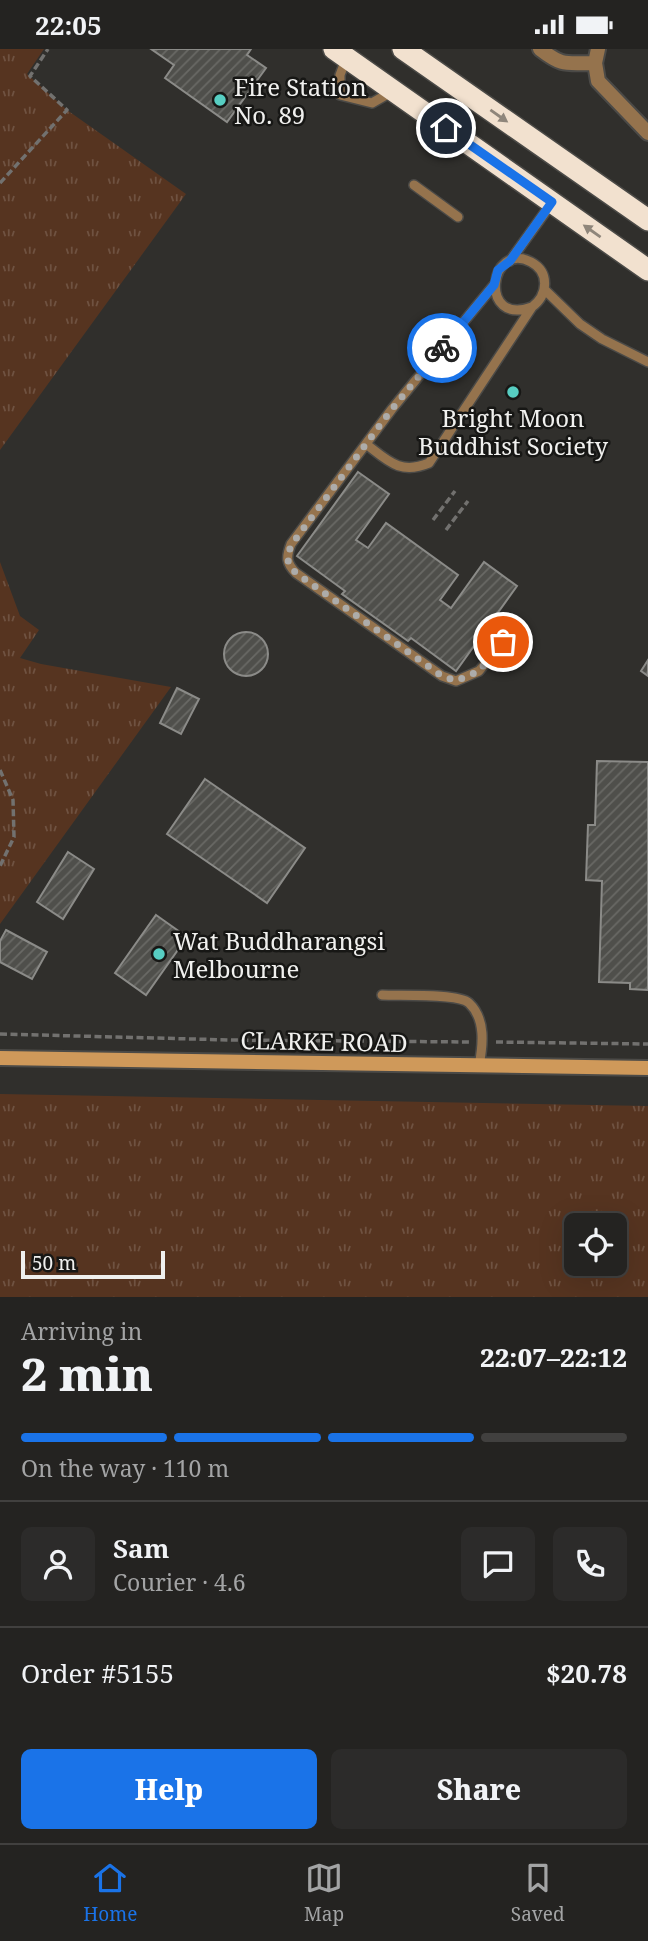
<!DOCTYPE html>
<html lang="en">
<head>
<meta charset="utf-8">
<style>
	:root { --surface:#242321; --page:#2c2b2a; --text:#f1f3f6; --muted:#a3a4a5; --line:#41403f; --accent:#1a73e8 }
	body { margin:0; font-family:"Noto Serif",serif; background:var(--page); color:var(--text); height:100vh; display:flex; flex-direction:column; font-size:26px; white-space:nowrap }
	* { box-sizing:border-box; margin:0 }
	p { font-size:23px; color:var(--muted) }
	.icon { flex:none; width:38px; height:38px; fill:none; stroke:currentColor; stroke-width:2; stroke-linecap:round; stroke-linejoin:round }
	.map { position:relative; height:1248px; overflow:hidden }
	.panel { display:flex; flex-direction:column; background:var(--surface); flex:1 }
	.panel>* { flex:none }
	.fabs { position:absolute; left:564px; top:1164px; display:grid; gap:14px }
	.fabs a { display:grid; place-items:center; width:63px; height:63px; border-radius:10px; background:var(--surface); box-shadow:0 7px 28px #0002,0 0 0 2px var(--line); font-size:35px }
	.scale { position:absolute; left:21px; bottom:18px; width:144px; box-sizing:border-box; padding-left:7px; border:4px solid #f0f0ee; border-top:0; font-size:19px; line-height:24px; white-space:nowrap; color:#f0f0ee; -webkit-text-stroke:5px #171715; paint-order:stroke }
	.pin { position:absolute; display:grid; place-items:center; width:60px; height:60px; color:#fff; margin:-30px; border:4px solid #fff; border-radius:50%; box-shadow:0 2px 7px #0007 }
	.courier { position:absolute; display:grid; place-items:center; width:70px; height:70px; margin:-35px; border:5px solid #1a73e8; border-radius:50%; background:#fff; color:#222; box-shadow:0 2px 9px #0007 }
	.summary em { font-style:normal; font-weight:800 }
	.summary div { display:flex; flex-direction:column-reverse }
	.summary { display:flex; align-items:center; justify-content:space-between; height:119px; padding:0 21px }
	h1 { font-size:46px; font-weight:800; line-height:52px }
	.bar { display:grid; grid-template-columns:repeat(4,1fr); gap:10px 7px; align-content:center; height:84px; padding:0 21px }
	.bar i { height:9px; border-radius:5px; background:var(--line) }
	.bar .on { background:var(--accent) }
	.bar p { grid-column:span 4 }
	.line { display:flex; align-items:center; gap:18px; padding:0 21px; border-top:2px solid var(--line) }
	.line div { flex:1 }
	.round { display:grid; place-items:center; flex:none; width:74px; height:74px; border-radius:10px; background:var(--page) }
	.primary-button { display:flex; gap:14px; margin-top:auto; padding:14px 21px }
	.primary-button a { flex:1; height:80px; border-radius:10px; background:var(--accent); color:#fff; font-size:28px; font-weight:800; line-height:80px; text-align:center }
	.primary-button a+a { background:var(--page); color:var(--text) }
	.status { display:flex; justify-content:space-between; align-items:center; height:49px; padding:0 35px; background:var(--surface); direction:ltr }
	.status svg { height:19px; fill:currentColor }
	.dock { display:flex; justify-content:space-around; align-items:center; height:98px; border-top:2px solid var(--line); background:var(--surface); font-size:19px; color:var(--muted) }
	.dock a { display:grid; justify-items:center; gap:4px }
	.dock .on { color:var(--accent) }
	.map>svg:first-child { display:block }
</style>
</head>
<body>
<div class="status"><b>22:05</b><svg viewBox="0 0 49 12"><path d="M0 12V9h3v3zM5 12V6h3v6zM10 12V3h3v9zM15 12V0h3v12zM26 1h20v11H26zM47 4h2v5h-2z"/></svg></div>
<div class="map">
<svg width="648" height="1248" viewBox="0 0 648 1248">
	<defs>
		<pattern id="grass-tufts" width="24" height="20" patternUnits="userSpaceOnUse" patternTransform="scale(1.75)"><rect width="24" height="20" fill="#563420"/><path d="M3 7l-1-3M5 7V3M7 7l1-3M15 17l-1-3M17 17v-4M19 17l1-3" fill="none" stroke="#6f5241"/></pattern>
		<pattern id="building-hatch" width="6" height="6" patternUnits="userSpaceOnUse" patternTransform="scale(1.75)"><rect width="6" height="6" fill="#4f4f4b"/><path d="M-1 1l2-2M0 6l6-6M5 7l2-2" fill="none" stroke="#696965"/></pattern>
	</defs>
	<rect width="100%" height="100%" fill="#302f2c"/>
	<path fill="url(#grass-tufts)" fill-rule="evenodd" d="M0,0H44L27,25L67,61L186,145L0,401Z
		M0,513L20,567L39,581L20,609L41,615L171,638L0,875Z
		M0,1045L648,1057V1248H0ZM576,1176H614V1214H576Z"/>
	<path fill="url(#building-hatch)" stroke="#8b8b88" stroke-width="2" d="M151,0H251L247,6L266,19L227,73L165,29L174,16Z
		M358,423L389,445L356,491L368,499L386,474L458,526L440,551L451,559L484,513L517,537L456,622L411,589L408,592L342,545L345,542L297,507Z
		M224 605a22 22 0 1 1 44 0a22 22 0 1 1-44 0Z
		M648,611V627L641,622Z
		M177,639L199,650L181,685L160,674Z
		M597,712L648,713V941L630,940V934L599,933L602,832L586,831L588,776H595Z
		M205,730L305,799L267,854L167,785Z
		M68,803L94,820L63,870L37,853Z
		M156,866L187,888L146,946L115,924Z
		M6,881L47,903L32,930L0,913V892Z"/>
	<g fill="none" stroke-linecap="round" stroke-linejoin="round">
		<g stroke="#4b4a47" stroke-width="12">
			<path id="lane" d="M346,10L340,26V46L372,54L393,42
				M414,136L458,168
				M510,212L551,155
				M494,236L392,360L291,495C286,508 286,514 296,524L442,627L456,632L479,622L503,593
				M545,241L580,275L602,290L648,313
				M366,395C388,412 400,426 429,414L532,258C548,246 550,223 531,213C489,191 478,278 532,258
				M382,946C399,947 458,944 469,954C486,970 483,996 479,1017"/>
		</g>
		<g stroke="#4b4a47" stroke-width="18">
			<path id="street" d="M540,0C563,18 566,14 595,14
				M598,0L595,14L598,32L648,84"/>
		</g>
		<g stroke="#4b4a47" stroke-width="18">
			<path id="secondary" d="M0,1009L648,1019"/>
		</g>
		<g stroke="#4b4a47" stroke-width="24">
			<path id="highway" d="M334,0L648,221
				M403,0L648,171"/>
		</g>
		<path stroke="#72716f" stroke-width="3.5" stroke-dasharray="7 3.5" stroke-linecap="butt" d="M0,134L67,61L30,27L48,0
			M433,471L455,442
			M446,481L468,452
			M0,721L13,751L14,788L0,817
			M0,985L231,991L471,993
			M496,993L648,995"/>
		<use href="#lane" stroke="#95734d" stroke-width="9"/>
		<use href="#street" stroke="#95734d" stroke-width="14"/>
		<use href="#secondary" stroke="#cf995a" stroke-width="14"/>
		<use href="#highway" stroke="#f2e1cf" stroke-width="21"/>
	</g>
	<defs><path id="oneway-solid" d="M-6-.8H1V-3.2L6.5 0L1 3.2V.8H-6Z" transform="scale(1.75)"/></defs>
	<g fill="#8f867b">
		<use href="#oneway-solid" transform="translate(499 67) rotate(35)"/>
		<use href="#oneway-solid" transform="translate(592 182) rotate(-145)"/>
	</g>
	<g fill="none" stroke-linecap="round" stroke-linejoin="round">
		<path stroke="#adacaa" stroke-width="7" stroke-dasharray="0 12.6" d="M442,299L392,360L292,495C286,508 286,514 296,524L442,627L456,632L479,622L503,593"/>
		<path stroke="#1a73e8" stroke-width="9" d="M442,299L494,236L498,221L510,212L552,153L446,79"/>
	</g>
	<g fill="#57cec2" stroke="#171715" stroke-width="2.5">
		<circle cx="220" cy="51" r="7"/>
		<circle cx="513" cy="343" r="7"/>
		<circle cx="159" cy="905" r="7"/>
	</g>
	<g text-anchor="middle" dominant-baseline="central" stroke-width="5" stroke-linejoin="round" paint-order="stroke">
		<g font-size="24" fill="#f0f0ee" stroke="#171715" text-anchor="start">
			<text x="234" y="37">Fire Station<tspan x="234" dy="28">No. 89</tspan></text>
			<text x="513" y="368" text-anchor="middle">Bright Moon<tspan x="513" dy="28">Buddhist Society</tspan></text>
			<text x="173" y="891">Wat Buddharangsi<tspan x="173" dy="28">Melbourne</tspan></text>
		</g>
		<g font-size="24" fill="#f0f0ee" stroke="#171715">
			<text transform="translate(324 992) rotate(1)">CLARKE ROAD</text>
		</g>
	</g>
</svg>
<div class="fabs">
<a><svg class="icon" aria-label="locate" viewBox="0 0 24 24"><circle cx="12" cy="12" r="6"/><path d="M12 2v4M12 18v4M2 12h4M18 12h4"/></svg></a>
</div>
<div class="scale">50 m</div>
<div class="pin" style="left:503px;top:593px;background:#ea580c"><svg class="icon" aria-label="bag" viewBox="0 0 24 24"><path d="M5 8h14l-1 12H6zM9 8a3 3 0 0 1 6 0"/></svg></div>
<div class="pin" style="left:446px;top:79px;background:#1f2937"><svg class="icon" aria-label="home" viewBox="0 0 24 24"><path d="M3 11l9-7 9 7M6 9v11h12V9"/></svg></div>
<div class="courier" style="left:442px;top:299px"><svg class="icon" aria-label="bike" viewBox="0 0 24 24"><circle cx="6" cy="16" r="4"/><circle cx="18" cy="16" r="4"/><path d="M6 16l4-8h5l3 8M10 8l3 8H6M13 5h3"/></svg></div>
</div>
<section class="panel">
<div class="summary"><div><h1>2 min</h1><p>Arriving in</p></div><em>22:07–22:12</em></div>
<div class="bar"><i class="on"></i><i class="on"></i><i class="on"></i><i></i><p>On the way · 110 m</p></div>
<div class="line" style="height:126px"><a class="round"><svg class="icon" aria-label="person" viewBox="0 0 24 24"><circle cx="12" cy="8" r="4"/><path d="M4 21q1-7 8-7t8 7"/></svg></a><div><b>Sam</b><p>Courier · 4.6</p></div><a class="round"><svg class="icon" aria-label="chat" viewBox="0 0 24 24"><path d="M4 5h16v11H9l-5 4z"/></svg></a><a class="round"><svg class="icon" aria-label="phone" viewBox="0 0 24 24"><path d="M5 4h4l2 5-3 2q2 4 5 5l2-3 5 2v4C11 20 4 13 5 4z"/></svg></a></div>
<div class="line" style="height:91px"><div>Order #5155</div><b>$20.78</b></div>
<div class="primary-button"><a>Help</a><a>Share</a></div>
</section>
<nav class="dock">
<a class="on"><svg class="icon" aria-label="home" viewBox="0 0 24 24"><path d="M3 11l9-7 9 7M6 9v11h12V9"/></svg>Home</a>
<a><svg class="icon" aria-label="map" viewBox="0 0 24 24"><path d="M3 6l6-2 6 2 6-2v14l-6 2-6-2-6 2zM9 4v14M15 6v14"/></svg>Map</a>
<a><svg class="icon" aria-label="saved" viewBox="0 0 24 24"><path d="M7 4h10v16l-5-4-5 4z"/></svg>Saved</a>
</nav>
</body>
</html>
